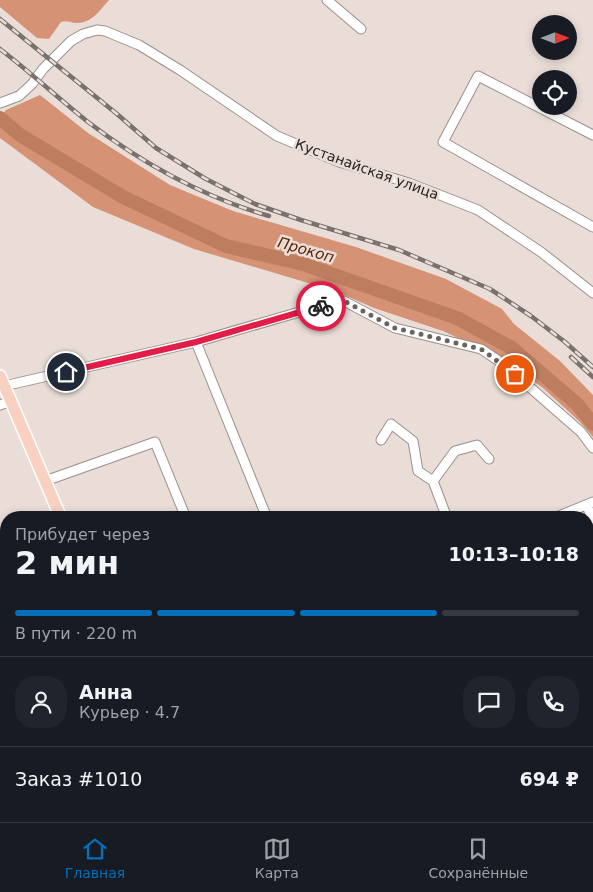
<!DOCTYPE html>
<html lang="ru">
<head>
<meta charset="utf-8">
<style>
	:root { --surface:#171b24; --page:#20242c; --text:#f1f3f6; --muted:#9ea1a6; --line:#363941; --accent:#046fba }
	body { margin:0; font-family:"DejaVu Sans",sans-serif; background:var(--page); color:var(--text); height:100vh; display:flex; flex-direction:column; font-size:19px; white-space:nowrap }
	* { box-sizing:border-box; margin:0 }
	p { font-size:16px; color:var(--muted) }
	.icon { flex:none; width:28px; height:28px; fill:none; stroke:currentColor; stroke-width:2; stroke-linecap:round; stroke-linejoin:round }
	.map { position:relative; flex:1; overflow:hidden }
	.sheet { position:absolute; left:0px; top:511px; width:594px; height:311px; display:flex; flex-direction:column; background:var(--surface); border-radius:20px 20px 0 0; box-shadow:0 2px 8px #0003 }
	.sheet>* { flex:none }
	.needle { width:32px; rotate:90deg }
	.buttons { position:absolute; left:532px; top:15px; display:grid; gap:10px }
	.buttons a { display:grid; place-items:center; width:45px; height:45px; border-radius:50%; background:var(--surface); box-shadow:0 2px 8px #0003; font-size:25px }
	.pin { position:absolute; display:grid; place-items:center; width:42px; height:42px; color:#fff; margin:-21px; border:2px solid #fff; border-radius:50%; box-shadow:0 1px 5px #0007 }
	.courier { position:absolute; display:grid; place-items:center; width:50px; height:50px; margin:-25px; border:4px solid #e11d48; border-radius:50%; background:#fff; color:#222; box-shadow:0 1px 6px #0007 }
	.overview em { font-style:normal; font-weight:600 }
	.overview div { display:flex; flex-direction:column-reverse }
	.overview { display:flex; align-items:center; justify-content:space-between; height:85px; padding:0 15px }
	h1 { font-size:32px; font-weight:600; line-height:38px }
	.bar { display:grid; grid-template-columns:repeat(4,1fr); gap:8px 5px; align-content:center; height:60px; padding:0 15px }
	.bar i { height:6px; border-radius:4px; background:var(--line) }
	.bar .active { background:var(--accent) }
	.bar p { grid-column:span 4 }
	.line { display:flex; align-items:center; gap:12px; padding:0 15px; border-top:1px solid var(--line) }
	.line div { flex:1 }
	.round { display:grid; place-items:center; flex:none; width:52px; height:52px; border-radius:20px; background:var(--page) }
	.tab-bar { display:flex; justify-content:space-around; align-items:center; height:70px; border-top:1px solid var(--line); background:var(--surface); font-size:14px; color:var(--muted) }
	.tab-bar a { display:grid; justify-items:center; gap:2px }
	.tab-bar .active { color:var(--accent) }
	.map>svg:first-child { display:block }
</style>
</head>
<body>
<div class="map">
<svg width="593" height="822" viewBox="0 0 593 822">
	<rect width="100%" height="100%" fill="#eaddd8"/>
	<path fill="#d59274" d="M0,0H109C100,10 92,23 77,23C71,23 67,20 61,22L49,39L37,38L0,7Z
		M40,95L88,133L170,185L233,211L356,247L446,279L502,309L514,324L560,361L593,395V437L580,422L543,388L503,359L443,331L374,308L335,291L194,249L93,207L0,138V117L6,110Z"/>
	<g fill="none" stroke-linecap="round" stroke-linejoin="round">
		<path stroke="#bf7d60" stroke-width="14" d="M0,118L20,135L123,197L226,246L303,264L457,318L512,348L578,405L593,424"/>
		<g stroke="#9a8f8a" stroke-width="11">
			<path id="minor" d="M327,0L361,29
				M0,103L19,96L32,84L43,69L71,41L83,34L97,30L105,31L139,45L180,70L277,136L339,162L409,183L478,210L541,252L593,293
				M593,135L478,76L443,142L593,227
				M196,342L267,518
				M4,386L196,342L327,304L344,301L395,328L481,349L502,363L541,397L581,432L593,448
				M0,405L11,401
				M381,440L391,424L413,441L418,471L433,481L447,518
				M45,481L155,442L186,518
				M433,481L455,451L477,445L489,459
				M587,505L593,523
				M554,518L593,502
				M588,623H593
				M0,725L6,722
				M0,735L6,747
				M588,796L593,794
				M45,816L48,822
				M394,816L396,822
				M462,816L465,822
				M515,822L530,816"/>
		</g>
		<g stroke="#fff" stroke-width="14">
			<path id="major" d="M0,376L61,518
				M224,816L227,822"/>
		</g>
		<use href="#minor" stroke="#fff" stroke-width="9"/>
		<use href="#major" stroke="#f8d1c0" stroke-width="11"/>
		<g stroke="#79716d" stroke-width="4.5">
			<path id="rail" d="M0,19L117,114L156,148L206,179L255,204L301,220L399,250L490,289L531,316L565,342L593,367
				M0,49C30,72 58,98 88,122C142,163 203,197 269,216
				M571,357L593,377"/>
		</g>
		<use href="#rail" stroke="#eaddd8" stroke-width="2.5" stroke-dasharray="8" stroke-linecap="butt"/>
	</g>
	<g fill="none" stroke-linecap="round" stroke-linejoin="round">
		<path stroke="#6b6360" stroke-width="5" stroke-dasharray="0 9" d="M321,306L344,301L395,328L481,349L515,374"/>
		<path stroke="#e11d48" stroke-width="6" d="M66,372L196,342L321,306"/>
	</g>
	<g text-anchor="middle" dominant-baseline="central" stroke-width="5" stroke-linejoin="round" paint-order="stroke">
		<g font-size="14" fill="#272220" stroke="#eaddd8">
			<text transform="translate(367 169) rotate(20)">Кустанайская улица</text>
		</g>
		<g font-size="15" font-style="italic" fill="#5f2300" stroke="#eaddd8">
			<text transform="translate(306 250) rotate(16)">Прокоп</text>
		</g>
	</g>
</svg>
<div class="buttons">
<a><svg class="needle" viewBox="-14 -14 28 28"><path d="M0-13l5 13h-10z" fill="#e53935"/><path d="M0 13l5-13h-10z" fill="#9ea1a6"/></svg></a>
<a><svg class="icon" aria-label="locate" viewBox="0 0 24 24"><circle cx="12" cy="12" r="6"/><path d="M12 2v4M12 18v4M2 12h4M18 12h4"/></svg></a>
</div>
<div class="pin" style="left:515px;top:374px;background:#ea580c"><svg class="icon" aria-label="bag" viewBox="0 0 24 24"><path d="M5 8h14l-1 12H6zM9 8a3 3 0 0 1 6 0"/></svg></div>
<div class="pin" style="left:66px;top:372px;background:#1f2937"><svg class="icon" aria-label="home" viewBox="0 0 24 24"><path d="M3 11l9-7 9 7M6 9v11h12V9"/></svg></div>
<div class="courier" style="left:321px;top:306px"><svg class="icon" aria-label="bike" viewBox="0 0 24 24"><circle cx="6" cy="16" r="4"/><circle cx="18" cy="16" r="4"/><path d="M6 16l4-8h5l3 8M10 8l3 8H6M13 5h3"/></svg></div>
<section class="sheet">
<div class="overview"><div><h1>2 мин</h1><p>Прибудет через</p></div><em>10:13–10:18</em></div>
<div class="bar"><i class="active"></i><i class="active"></i><i class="active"></i><i></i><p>В пути · 220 m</p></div>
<div class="line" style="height:90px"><a class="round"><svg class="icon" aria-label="person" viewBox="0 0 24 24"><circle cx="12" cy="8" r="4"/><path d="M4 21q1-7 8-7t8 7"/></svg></a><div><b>Анна</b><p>Курьер · 4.7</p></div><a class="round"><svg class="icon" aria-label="chat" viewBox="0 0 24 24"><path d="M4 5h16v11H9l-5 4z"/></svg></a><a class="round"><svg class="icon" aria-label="phone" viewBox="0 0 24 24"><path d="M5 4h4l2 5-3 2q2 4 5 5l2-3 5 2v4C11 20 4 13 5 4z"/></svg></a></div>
<div class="line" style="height:65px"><div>Заказ #1010</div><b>694 ₽</b></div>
</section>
</div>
<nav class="tab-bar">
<a class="active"><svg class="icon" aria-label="home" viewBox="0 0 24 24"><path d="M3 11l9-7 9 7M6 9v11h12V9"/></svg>Главная</a>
<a><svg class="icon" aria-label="map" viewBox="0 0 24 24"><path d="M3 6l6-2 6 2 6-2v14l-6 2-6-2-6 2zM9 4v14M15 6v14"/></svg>Карта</a>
<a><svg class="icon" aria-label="saved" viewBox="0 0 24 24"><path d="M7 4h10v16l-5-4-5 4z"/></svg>Сохранённые</a>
</nav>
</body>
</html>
